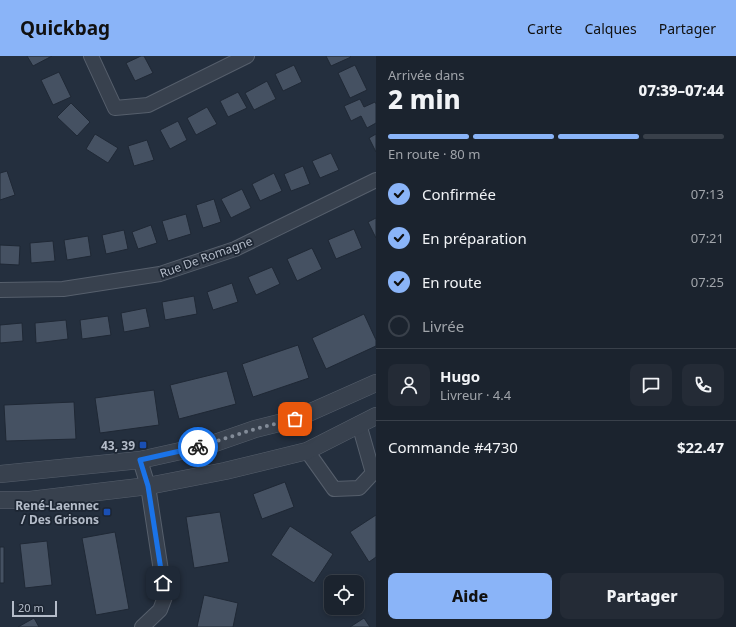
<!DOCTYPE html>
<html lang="fr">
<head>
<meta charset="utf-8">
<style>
	:root { --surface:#1b232e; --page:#242b36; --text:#f1f3f6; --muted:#a0a4aa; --line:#39404a; --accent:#8ab4f8 }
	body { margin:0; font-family:"Noto Sans",sans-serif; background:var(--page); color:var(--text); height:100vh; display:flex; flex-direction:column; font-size:15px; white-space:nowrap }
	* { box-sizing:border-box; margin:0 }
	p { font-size:13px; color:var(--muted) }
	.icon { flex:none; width:22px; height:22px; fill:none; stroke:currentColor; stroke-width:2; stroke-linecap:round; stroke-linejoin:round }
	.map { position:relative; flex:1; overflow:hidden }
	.panel { display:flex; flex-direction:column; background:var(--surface); width:360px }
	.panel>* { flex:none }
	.tools { position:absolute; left:324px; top:519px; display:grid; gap:8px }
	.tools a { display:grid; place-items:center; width:40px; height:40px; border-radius:8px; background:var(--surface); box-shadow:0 2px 6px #0003,0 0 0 1px var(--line); font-size:20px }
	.scale { position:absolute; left:12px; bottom:10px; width:45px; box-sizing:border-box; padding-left:4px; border:2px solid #b4bcc9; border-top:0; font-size:11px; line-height:14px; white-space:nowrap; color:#b4bcc9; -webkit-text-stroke:3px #1d2633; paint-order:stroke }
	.pin { position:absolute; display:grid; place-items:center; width:34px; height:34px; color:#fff; margin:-17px; border-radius:8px; box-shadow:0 2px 6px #0006 }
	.courier { position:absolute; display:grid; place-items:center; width:40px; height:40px; margin:-20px; border:3px solid #1a73e8; border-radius:50%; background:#fff; color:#222; box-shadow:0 1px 5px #0007 }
	.head em { font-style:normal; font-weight:800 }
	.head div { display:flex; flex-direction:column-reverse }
	.head { display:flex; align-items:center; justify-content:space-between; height:68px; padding:0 12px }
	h1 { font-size:26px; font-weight:800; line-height:30px }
	.bar { display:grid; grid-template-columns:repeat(4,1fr); gap:6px 4px; align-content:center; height:48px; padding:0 12px }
	.bar i { height:5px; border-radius:3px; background:var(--line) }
	.bar .current { background:var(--accent) }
	.bar p { grid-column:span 4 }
	.line { display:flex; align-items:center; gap:10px; padding:0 12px; border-top:1px solid var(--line) }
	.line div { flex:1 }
	.round { display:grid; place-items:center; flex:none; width:42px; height:42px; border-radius:8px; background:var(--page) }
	ol { padding:0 12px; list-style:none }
	li { display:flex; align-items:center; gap:12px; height:44px }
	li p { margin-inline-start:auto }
	li .icon { padding:4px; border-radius:50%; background:var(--accent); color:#111; stroke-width:4 }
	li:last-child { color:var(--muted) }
	li i { width:22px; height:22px; border:2px solid var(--line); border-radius:50% }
	.action { display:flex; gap:8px; margin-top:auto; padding:8px 12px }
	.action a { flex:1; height:46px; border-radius:8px; background:var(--accent); color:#111; font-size:16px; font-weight:800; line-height:46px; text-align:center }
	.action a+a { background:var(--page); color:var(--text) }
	header { display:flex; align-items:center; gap:24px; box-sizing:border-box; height:56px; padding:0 20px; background:var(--accent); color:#111 }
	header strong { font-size:19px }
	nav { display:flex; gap:22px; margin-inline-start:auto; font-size:14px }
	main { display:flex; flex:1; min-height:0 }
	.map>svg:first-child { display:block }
</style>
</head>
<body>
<header>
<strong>Quickbag</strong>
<nav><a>Carte</a><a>Calques</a><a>Partager</a></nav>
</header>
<main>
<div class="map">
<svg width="376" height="571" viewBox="0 0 376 571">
	<rect width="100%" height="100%" fill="#242f3e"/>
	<path fill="#455162" stroke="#1f2835" d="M27,0H52L33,10Z
		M141,0H144L153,17L135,25L126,7Z
		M326,0H350L351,1L331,10Z
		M294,9L302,26L283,35L275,18Z
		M355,9L367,34L350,42L338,17Z
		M59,16L71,41L53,49L41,24Z
		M267,25L276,43L254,54L245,37Z
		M238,36L247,52L228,61L220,45Z
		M360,43L364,51L375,46L376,48V67L367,72L361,60L351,65L344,50Z
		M71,47L90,66L77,80L57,61Z
		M207,51L217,68L196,79L187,62Z
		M178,65L187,84L170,93L160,74Z
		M95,78L118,92L108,107L86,93Z
		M376,78V96L369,82Z
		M147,84L154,104L134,110L128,90Z
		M331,97L339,114L320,122L312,105Z
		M303,110L310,128L291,135L284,118Z
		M7,115L15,139L0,144V117Z
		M274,117L282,135L260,145L252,128Z
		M242,133L251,152L231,162L221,143Z
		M214,143L221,166L203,172L196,149Z
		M186,158L191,178L168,185L162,165Z
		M376,162V182L368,166Z
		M151,169L157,187L138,193L132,176Z
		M354,173L362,192L336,203L328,184Z
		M124,174L128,193L106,198L102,179Z
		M88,180L91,200L67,204L64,184Z
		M53,185L55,205L31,207L30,187Z
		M0,189L20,190L19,209L0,208Z
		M312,192L322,213L297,225L287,203Z
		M272,211L280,228L256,239L248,221Z
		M232,227L238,246L213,254L207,236Z
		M194,240L197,258L165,264L162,246Z
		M146,252L150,271L124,276L121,257Z
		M364,258L376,284V290L326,313L312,282Z
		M108,260L111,279L82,283L80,264Z
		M66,264L68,283L36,287L35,267Z
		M22,267L23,285L0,287V269Z
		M298,289L309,322L253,341L242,308Z
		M227,315L236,348L179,363L170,329Z
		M154,334L159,369L100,377L95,342Z
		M74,346L76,383L6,385L4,349Z
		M285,426L294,451L262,463L253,438Z
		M220,456L229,506L194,512L186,461Z
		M376,459V501L369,506L350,476Z
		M290,470L333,498L314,527L271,499Z
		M115,476L129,553L96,559L82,482Z
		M47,485L52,529L25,532L20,488Z
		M0,491H4V527H0Z
		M204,539L238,547L233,571H197Z
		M34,562L39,571H18Z
		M364,562L370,571H350Z"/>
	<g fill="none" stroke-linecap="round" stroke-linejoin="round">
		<g stroke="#565f6c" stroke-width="16">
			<path id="minor" d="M91,0L115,52L148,49L247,0
				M0,234L63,233L160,218L235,193L376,124
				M307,395L334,433L359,432L373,417L359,368
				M140,404L148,430L165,541L160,554L142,571"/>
		</g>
		<g stroke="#565f6c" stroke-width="18">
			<path id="tertiary" d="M0,418L140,404L212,388L255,373L295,363L376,327
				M0,444H30L148,430L225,415L307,395L376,360"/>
		</g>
		<use href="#minor" stroke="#38414e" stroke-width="14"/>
		<use href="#tertiary" stroke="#38414e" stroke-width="17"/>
	</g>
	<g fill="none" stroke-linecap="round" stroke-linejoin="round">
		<path stroke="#828b98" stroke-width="4" stroke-dasharray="0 7.2" d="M198,391L255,373L295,363"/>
		<path stroke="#1a73e8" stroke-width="5" d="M163,527L148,430L140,404L198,391"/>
	</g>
	<g fill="#1a4fb4" stroke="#1d2633" stroke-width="1.5">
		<rect x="139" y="385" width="8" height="8" rx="2"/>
		<rect x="103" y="452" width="8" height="8" rx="2"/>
	</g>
	<g text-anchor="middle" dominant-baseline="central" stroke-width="3.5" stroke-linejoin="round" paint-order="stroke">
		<g font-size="12" fill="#b4bcc9" stroke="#1d2633">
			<text transform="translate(206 201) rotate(-20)">Rue De Romagne</text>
		</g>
		<g font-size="12" font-weight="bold" fill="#b4bcc9" stroke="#1d2633" text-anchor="end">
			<text x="135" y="389">43, 39</text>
			<text x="99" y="449">René-Laennec<tspan x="99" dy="14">/ Des Grisons</tspan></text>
		</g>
	</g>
</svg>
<div class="tools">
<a><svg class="icon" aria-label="locate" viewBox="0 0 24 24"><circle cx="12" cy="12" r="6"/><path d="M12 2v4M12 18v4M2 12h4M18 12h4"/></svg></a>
</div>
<div class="scale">20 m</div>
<div class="pin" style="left:295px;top:363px;background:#ea580c"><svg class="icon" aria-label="bag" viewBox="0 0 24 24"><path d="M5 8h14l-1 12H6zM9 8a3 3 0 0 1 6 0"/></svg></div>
<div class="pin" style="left:163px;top:527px;background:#1f2937"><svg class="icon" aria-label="home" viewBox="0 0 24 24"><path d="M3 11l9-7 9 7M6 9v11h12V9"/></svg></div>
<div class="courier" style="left:198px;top:391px"><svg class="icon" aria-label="bike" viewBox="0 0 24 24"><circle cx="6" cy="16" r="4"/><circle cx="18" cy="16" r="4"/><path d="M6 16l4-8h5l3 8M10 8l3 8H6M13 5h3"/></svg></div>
</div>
<section class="panel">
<div class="head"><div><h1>2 min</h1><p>Arrivée dans</p></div><em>07:39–07:44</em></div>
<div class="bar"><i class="current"></i><i class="current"></i><i class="current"></i><i></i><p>En route · 80 m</p></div>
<ol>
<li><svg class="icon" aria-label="check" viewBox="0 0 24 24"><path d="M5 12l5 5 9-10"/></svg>Confirmée<p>07:13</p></li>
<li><svg class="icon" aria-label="check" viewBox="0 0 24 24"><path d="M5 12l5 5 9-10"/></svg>En préparation<p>07:21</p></li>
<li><svg class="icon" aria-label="check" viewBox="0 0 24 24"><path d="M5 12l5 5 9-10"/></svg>En route<p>07:25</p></li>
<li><i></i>Livrée</li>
</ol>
<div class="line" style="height:72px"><a class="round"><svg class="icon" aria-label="person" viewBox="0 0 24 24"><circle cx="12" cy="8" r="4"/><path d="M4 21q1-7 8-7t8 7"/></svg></a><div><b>Hugo</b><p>Livreur · 4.4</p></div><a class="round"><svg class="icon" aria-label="chat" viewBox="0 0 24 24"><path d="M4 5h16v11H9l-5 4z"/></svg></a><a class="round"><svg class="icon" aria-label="phone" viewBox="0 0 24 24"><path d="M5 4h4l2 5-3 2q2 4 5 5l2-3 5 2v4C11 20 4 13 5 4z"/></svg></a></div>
<div class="line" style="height:52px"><div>Commande #4730</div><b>$22.47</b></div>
<div class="action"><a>Aide</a><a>Partager</a></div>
</section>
</main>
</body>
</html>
